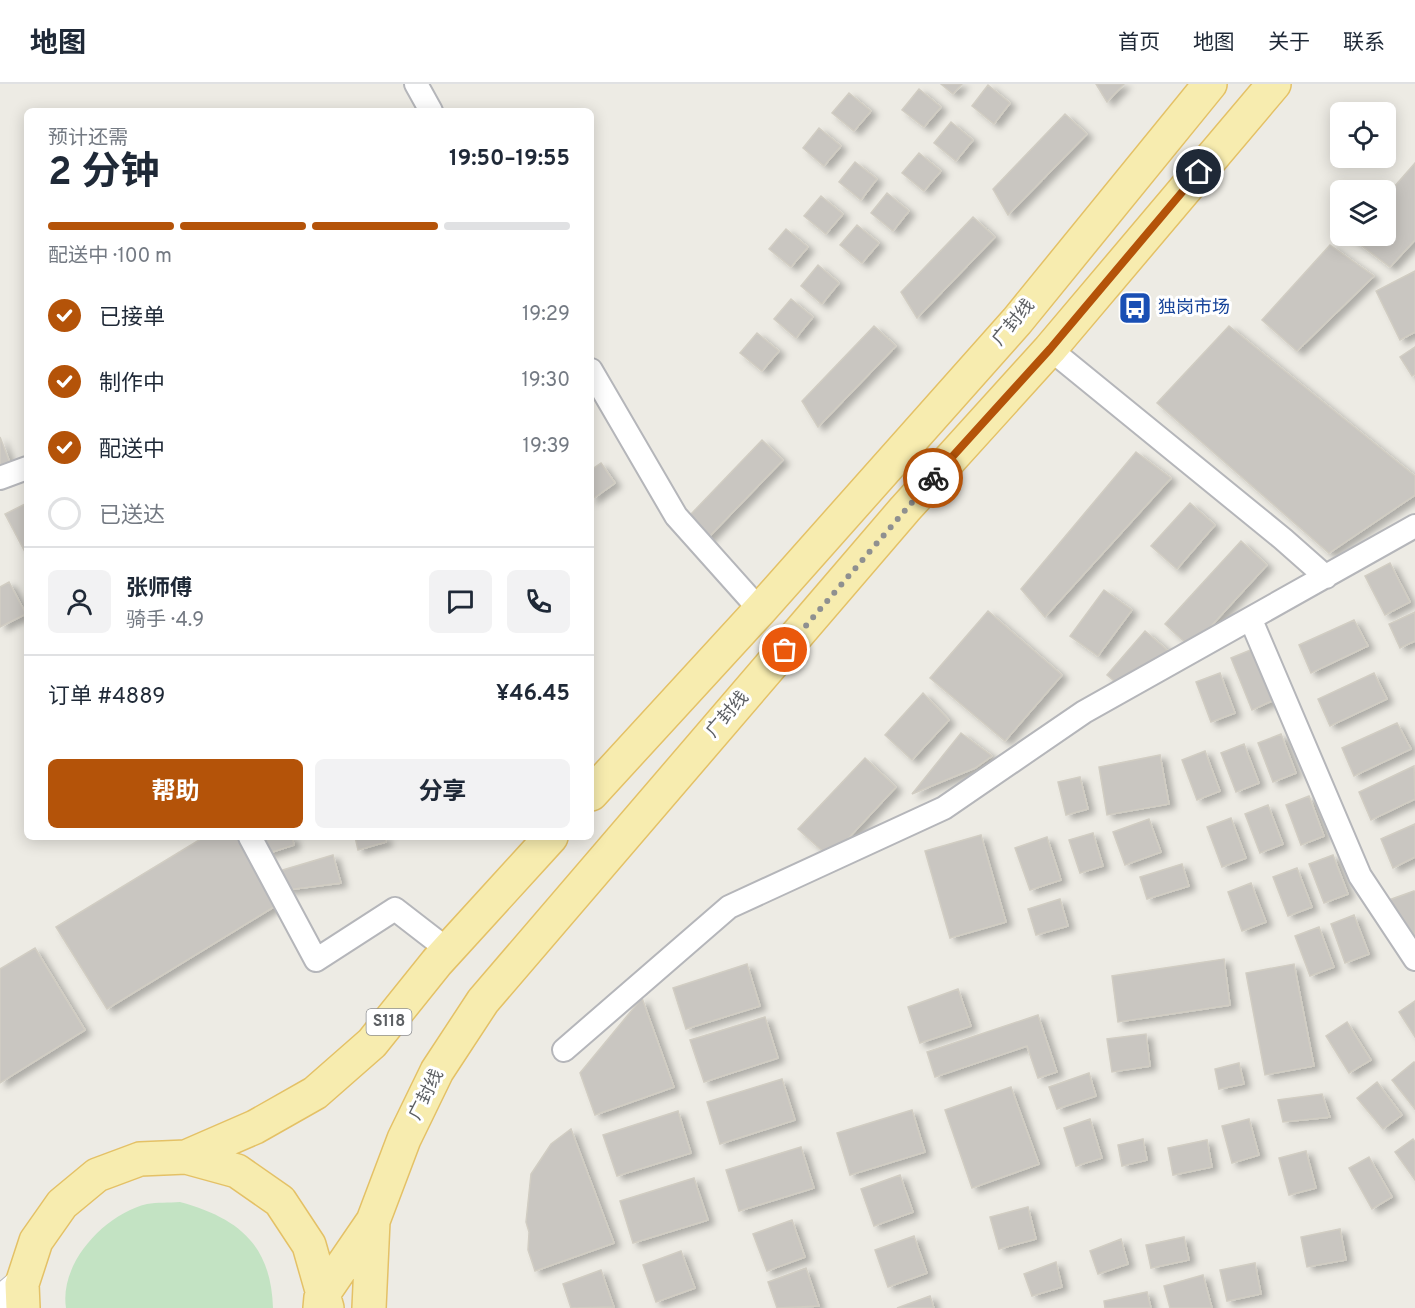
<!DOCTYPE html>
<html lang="zh">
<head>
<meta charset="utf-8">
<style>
	:root { --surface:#fff; --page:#f2f2f3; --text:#1f2937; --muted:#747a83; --line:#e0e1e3; --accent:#b45309 }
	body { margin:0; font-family:Overpass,"Noto Sans SC",sans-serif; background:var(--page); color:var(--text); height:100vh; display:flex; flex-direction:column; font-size:22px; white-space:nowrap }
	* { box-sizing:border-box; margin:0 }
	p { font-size:20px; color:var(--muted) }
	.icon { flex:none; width:33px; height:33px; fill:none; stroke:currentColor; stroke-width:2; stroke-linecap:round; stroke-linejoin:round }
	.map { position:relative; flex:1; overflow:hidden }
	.side { position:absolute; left:24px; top:24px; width:570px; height:732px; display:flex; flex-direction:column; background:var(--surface); border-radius:9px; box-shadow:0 3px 15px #0003 }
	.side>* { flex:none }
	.fabs { position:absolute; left:1330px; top:18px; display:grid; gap:12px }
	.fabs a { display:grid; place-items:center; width:66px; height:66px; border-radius:9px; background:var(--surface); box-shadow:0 3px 15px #0003; font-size:30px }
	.pin { position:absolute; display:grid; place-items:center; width:51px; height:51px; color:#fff; margin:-26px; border:3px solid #fff; border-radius:50%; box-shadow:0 2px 6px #0007 }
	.courier { position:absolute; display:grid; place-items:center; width:60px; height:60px; margin:-30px; border:4px solid #b45309; border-radius:50%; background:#fff; color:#222; box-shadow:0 2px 8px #0007 }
	.summary em { font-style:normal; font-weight:700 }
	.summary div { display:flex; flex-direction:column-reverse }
	.summary { display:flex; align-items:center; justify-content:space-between; height:102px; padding:0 24px }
	h1 { font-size:39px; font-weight:700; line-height:45px }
	.bar { display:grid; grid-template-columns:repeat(4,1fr); gap:9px 6px; align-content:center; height:72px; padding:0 24px }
	.bar i { height:8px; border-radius:4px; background:var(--line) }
	.bar .active { background:var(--accent) }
	.bar p { grid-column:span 4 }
	.line { display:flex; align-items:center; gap:15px; padding:0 24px; border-top:2px solid var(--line) }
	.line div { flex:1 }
	.round { display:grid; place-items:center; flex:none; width:63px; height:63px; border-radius:9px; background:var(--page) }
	ol { padding:0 24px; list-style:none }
	li { display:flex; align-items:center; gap:18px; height:66px }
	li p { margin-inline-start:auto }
	li .icon { padding:6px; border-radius:50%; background:var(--accent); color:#fff; stroke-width:4 }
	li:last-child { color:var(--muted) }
	li i { width:33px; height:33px; border:3px solid var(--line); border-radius:50% }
	.cta { display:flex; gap:12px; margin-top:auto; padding:12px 24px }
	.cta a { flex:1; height:69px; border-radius:9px; background:var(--accent); color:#fff; font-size:24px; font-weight:700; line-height:69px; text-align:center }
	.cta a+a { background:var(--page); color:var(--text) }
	header { display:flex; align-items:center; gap:36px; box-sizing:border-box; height:84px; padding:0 30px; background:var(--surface); border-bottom:2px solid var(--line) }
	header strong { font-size:28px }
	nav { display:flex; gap:33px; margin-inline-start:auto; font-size:21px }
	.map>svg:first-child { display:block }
</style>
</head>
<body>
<header>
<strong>地图</strong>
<nav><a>首页</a><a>地图</a><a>关于</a><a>联系</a></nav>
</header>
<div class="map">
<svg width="1415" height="1224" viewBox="0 0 1415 1224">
	<defs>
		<filter id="shadow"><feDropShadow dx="6" dy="4" stdDeviation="3" flood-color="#0004"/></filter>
	</defs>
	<rect width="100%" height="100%" fill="#edebe4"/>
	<path fill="#c3e3c3" d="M180,1118C238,1134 271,1160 273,1224H66C59,1179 105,1130 147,1120C157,1118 169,1119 180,1118Z"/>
	<path fill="#c9c6c1" stroke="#d1cdc3" stroke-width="1.5" filter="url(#shadow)" d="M941,0H962L953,10Z
		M1096,0H1124L1107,18Z
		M988,1L1010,19L994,40L972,22Z
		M919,5L941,23L924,43L902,26Z
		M849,9L871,27L854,47L832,29Z
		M1065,30L1087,50L1008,131L993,105Z
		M951,38L973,56L956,77L934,59Z
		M819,44L841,62L824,82L803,64Z
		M919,69L941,87L924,107L902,89Z
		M855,78L877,95L861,116L839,98Z
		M1415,79V156L1390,183L1350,153L1386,152V112Z
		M887,109L909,127L893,147L871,129Z
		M821,112L843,130L826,150L804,132Z
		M973,133L995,153L917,234L901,208Z
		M857,141L879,159L862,179L840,161Z
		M786,145L808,163L791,183L769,165Z
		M1330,161L1374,192L1297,267L1262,236Z
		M818,181L839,199L822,220L801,202Z
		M1415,187V248L1400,256L1376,207Z
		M791,215L813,233L796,254L774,235Z
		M874,242L896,262L818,343L802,317Z
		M1229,242L1415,392V411L1329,469L1157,319Z
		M757,249L779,267L762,287L740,269Z
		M1415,263V290L1412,292L1400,273Z
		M0,353L10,379L0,383Z
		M762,356L783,376L705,457L690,431Z
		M1136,368L1171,394L1045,533L1021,505Z
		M601,379L615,399L591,416V386Z
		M27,419V467L25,468L5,430Z
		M1190,419L1215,441L1177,485L1151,462Z
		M1241,457L1267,481L1191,564L1165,540Z
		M1390,479L1410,518L1385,531L1365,492Z
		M9,498L26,530L0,543V503Z
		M1104,506L1132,526L1098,572L1070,552Z
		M988,527L1062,591L1005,657L930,594Z
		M1415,528V557L1400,564L1389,540Z
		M1354,536L1368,562L1311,589L1299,561Z
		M1145,547L1173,571L1120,602L1107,591Z
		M1253,565L1274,616L1252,626L1231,574Z
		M1220,589L1235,629L1211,638L1196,598Z
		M1374,589L1387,615L1330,642L1318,615Z
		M923,609L949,636L912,676L885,651Z
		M1397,639L1411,665L1354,692L1342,664Z
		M961,649L992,672L975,684L912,710Z
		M1281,650L1296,689L1273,698L1258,659Z
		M1244,660L1259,699L1236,708L1221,669Z
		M1205,667L1220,707L1197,716L1182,676Z
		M1160,671L1169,720L1107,731L1099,683Z
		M865,674L896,703L830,774L798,745Z
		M1414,682L1415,715L1371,736L1359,708Z
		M1080,693L1088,725L1066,731L1058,698Z
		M1309,712L1324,752L1301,761L1286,721Z
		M1268,721L1283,760L1260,769L1245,730Z
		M1231,734L1246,774L1222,783L1207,743Z
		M1149,735L1161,768L1125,781L1113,748Z
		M1415,740V773L1393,784L1381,755Z
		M1093,749L1103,782L1080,789L1069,756Z
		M981,751L1006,838L950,854L925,767Z
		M204,753H242L282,818L107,925L56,843Z
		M261,753H292L294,761L266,770Z
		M355,753H385L386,758L358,766Z
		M1047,753L1061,796L1030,806L1015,764Z
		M333,771L341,799L287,806L276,788Z
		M1333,771L1348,810L1324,819L1309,780Z
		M1182,780L1189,802L1147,815L1140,793Z
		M1297,784L1312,823L1288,832L1273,793Z
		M1251,799L1266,838L1242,847L1228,808Z
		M1414,807L1415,809V855L1389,816Z
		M1060,815L1068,842L1036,851L1028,825Z
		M1354,831L1369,870L1345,879L1331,840Z
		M1319,843L1334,883L1310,892L1295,852Z
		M35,864L85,946L0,999V885Z
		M1224,875L1230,921L1118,938L1112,892Z
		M747,880L760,922L686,945L673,904Z
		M1294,880L1314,982L1265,991L1246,889Z
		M958,905L971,942L920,959L908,923Z
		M642,914L674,1003L595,1031L580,989Z
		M1415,917V953L1399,928Z
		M1038,931L1057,988L1038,994L1027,962L935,993L927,968Z
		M765,933L778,974L704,998L690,956Z
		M1347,938L1371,976L1349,989L1326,952Z
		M1146,950L1150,982L1112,988L1107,955Z
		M1414,978L1415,980V1025L1392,996Z
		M1239,979L1244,1000L1219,1005L1215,985Z
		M1089,989L1096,1012L1057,1025L1049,1003Z
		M782,995L795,1036L720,1060L707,1018Z
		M1377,998L1402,1031L1383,1045L1357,1014Z
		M1011,1003L1039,1080L972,1104L945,1026Z
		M1322,1010L1330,1033L1283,1038L1278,1016Z
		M912,1026L925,1068L850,1091L837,1049Z
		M678,1027L691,1069L617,1092L603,1051Z
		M1090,1035L1102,1074L1076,1082L1064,1044Z
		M1249,1035L1259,1071L1232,1079L1222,1042Z
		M571,1045L614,1159L535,1187L528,1166L529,1148L526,1138L531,1090L551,1060Z
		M1143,1055L1147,1076L1122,1082L1118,1061Z
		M1413,1055L1415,1058V1096L1395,1068Z
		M1207,1056L1212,1083L1173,1091L1168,1064Z
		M801,1063L814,1104L739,1127L726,1086Z
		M1306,1067L1316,1104L1289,1111L1279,1074Z
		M1369,1073L1392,1113L1372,1125L1349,1084Z
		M900,1091L913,1128L874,1142L861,1105Z
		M694,1094L708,1136L633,1159L620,1117Z
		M1028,1123L1036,1155L999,1165L990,1133Z
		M792,1136L805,1173L767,1187L753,1150Z
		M1340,1145L1346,1176L1307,1183L1301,1153Z
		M914,1152L927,1189L888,1203L875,1166Z
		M1184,1153L1189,1176L1151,1184L1146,1161Z
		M1121,1155L1128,1180L1098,1190L1090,1167Z
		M681,1167L695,1204L656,1218L643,1181Z
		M1056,1178L1062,1203L1032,1212L1024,1190Z
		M1255,1179L1261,1210L1227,1217L1220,1186Z
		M806,1184L819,1222L777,1224L768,1198Z
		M601,1186L614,1223L571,1224L563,1200Z
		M1203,1191L1212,1224H1170L1164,1202Z
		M1147,1208L1151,1224H1105L1104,1217Z
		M930,1212L934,1224H897Z"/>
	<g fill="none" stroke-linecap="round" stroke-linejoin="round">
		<g stroke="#b5b6ba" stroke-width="26">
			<path id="street" d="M416,0L431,27
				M1050,265L1283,455L1326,493
				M591,286L676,432L760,526
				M0,394L27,384
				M1251,536L1360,792L1415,875
				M250,753L316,876L395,825L448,866
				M564,966L729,823L944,724L1084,628L1415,442"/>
		</g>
		<g stroke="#b3b6ba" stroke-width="34">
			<path id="secondary" d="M0,1219L22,1200"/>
		</g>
		<g stroke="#e4c166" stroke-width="36">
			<path id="primary" d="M591,710L760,526L1017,237L1210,0
				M186,1073L237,1087L280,1117L309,1161L327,1224
				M23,1224L22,1200L36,1157L62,1120L97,1091L140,1075L186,1073L255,1043L315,1009L372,959L437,878L551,753
				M320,1224L321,1213L373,1137L404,1055L437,987L483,917L905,425L1050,265L1274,0
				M369,1224L373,1137"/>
		</g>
		<use href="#street" stroke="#fff" stroke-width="22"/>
		<use href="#secondary" stroke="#fff" stroke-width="32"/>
		<use href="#primary" stroke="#f7ecaf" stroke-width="33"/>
	</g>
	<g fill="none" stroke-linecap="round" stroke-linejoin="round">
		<path stroke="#8f9090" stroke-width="6" stroke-dasharray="0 10.8" d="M785,566L933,394"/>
		<path stroke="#b45309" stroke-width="8" d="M933,394L1050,265L1199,88"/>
	</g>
	<defs>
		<g id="bus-square" transform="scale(1.725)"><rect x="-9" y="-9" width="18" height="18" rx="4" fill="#1a4fb4" stroke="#fff"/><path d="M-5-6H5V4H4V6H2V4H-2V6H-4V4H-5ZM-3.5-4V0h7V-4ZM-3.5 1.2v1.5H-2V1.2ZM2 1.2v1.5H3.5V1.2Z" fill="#fff"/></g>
	</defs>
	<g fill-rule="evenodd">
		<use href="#bus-square" x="1135" y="224"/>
	</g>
	<g text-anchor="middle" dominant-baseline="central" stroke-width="6" stroke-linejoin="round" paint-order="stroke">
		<rect fill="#fff" stroke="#8d8f92" stroke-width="1.5" x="366.5" y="925" width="45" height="26" rx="4.5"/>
		<g font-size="16" font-weight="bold" fill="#5c5f63">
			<text x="389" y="938">S118</text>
		</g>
		<g font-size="18" fill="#164399" stroke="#fff" text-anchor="start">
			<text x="1158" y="224">独岗市场</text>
		</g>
		<g font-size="18" fill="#5c5f63" stroke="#fff">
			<text transform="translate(1014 239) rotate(-50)">广封线</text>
			<text transform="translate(728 631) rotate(-49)">广封线</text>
			<text transform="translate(427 1011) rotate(-63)">广封线</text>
		</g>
	</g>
</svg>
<div class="fabs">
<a><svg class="icon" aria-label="locate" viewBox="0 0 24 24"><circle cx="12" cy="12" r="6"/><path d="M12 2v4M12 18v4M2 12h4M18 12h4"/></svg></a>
<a><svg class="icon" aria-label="layers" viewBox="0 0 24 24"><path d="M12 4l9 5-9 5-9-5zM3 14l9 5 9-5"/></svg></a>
</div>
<div class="pin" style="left:785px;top:566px;background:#ea580c"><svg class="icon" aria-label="bag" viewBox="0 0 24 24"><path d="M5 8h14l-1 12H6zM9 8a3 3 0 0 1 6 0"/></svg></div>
<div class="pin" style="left:1199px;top:88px;background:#1f2937"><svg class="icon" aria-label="home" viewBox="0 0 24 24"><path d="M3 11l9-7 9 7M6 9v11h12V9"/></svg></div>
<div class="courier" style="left:933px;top:394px"><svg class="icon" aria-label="bike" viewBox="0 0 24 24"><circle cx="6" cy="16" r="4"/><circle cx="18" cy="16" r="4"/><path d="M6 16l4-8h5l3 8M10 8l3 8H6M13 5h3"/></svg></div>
<section class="side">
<div class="summary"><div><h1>2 分钟</h1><p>预计还需</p></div><em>19:50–19:55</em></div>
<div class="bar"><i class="active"></i><i class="active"></i><i class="active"></i><i></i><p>配送中 · 100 m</p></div>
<ol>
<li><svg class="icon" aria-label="check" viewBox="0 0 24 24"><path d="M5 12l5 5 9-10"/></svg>已接单<p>19:29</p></li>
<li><svg class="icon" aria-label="check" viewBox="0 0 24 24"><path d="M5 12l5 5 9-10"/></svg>制作中<p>19:30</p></li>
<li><svg class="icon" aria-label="check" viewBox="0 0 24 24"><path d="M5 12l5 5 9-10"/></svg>配送中<p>19:39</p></li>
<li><i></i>已送达</li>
</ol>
<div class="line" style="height:108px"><a class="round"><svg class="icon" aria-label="person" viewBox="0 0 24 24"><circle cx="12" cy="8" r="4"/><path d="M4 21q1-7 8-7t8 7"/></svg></a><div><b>张师傅</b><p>骑手 · 4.9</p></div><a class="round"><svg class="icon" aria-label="chat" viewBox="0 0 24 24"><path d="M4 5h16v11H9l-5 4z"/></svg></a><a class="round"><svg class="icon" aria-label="phone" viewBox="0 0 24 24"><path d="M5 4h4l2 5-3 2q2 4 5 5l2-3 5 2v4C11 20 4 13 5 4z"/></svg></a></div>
<div class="line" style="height:78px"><div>订单 #4889</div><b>¥46.45</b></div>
<div class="cta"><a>帮助</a><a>分享</a></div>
</section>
</div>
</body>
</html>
